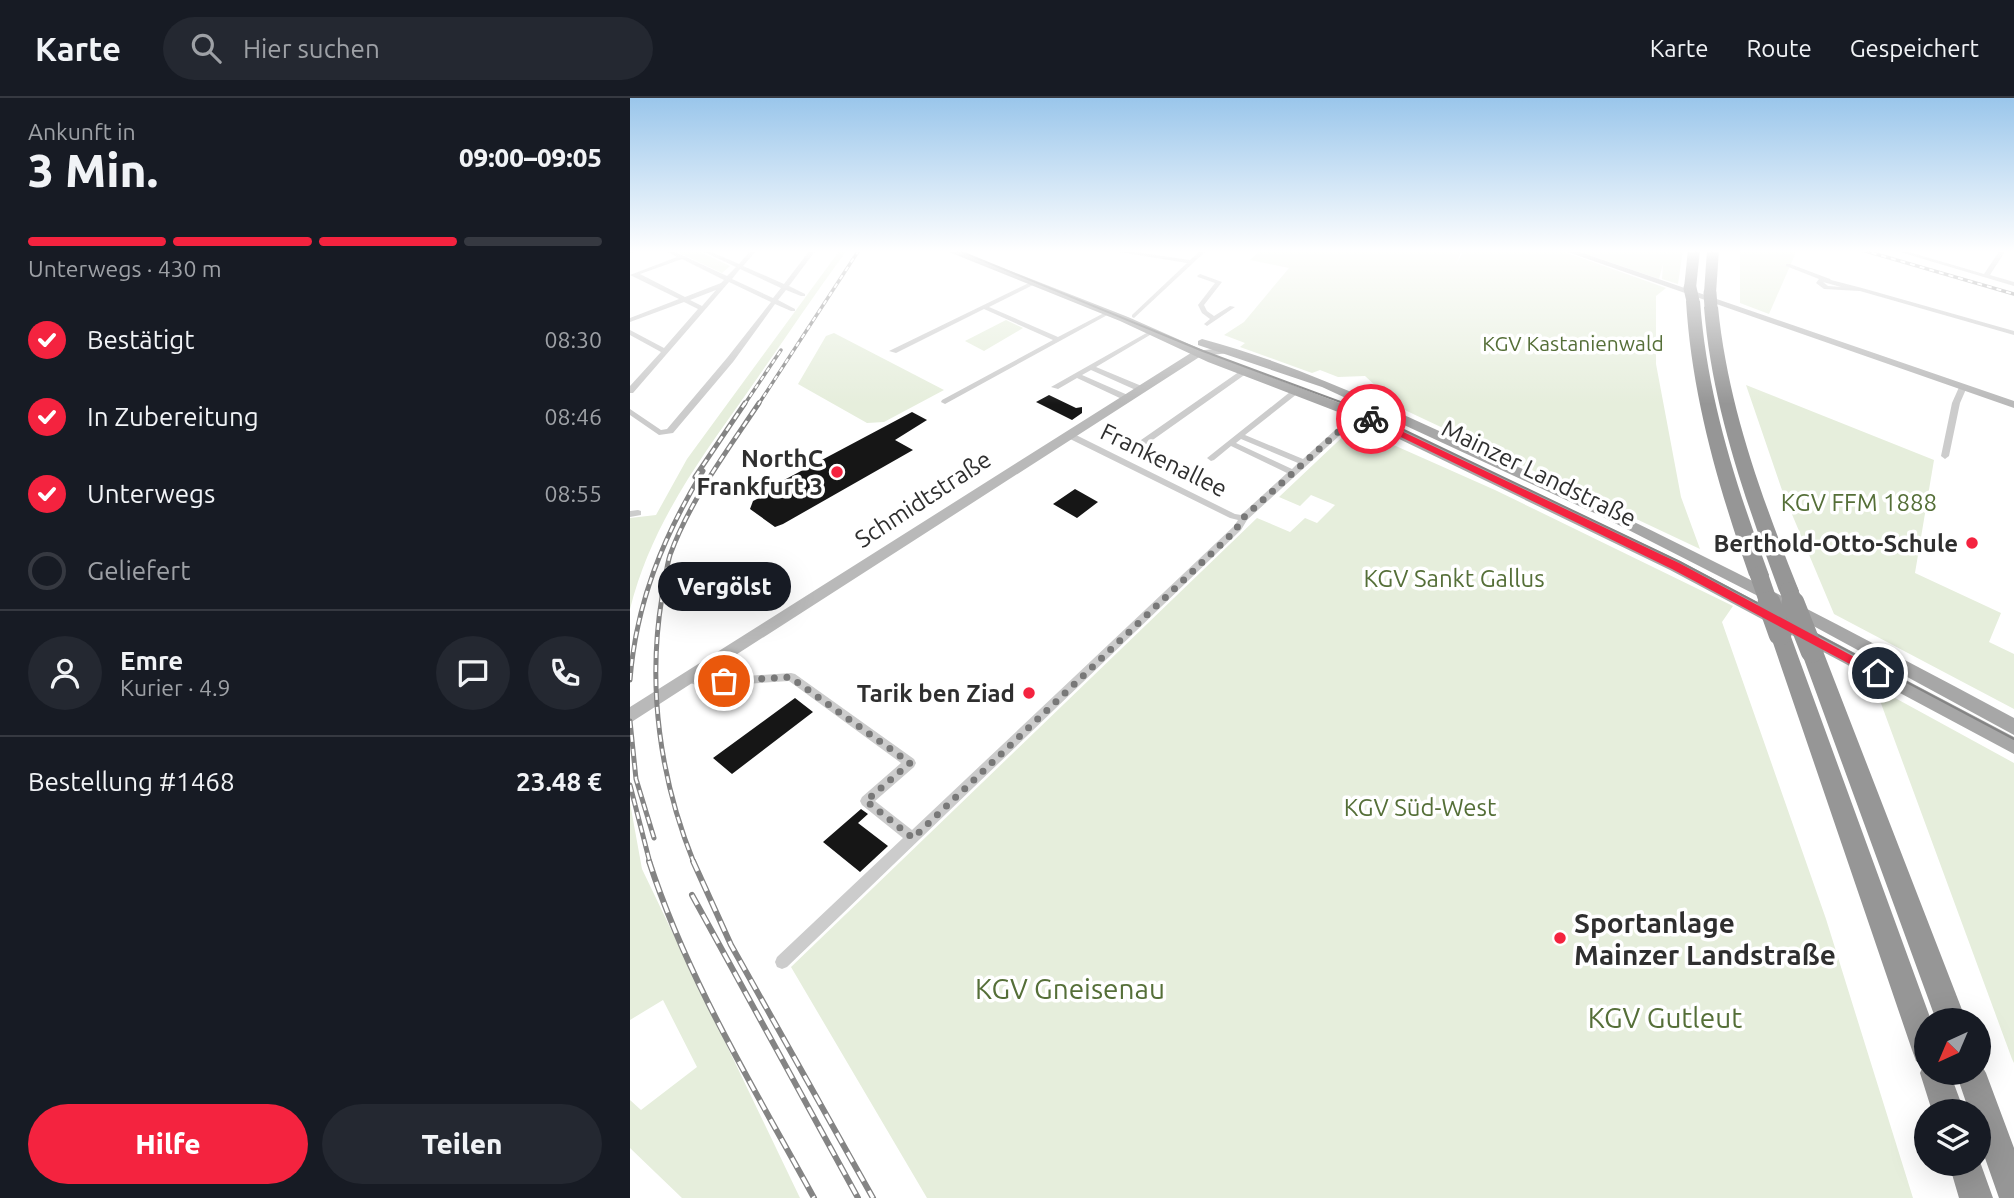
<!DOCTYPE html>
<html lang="de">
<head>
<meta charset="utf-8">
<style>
	:root { --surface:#171b24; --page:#242831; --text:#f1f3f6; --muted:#9ea1a6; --line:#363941; --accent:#f4233f }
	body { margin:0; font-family:Ubuntu,sans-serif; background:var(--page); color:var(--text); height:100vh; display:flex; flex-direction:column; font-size:26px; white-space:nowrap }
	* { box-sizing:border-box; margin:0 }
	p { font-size:23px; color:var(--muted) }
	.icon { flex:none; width:38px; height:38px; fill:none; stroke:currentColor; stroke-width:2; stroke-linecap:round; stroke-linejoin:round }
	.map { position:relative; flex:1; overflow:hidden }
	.panel { display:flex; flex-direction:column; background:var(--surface); width:630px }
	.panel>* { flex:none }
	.needle { width:46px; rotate:224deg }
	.tools { position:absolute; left:1284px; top:910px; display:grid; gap:14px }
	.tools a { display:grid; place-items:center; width:77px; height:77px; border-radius:50%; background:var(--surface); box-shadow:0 7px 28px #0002; font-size:35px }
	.pin { position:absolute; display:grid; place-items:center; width:60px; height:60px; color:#fff; margin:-30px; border:4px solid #fff; border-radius:50%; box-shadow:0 2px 7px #0007 }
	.courier { position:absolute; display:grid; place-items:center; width:70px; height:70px; margin:-35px; border:5px solid #f4233f; border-radius:50%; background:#fff; color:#222; box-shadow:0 2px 9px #0007 }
	.bubble { position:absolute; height:49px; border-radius:24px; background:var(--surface); box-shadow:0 7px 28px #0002; font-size:23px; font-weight:800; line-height:49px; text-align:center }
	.overview em { font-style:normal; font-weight:800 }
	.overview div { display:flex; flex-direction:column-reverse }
	.overview { display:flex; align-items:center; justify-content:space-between; height:119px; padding:0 28px }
	h1 { font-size:46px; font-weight:800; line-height:52px }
	.bar { display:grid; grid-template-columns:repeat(4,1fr); gap:10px 7px; align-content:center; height:84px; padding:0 28px }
	.bar i { height:9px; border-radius:5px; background:var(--line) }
	.bar .current { background:var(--accent) }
	.bar p { grid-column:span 4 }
	.line { display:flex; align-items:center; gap:18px; padding:0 28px; border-top:2px solid var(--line) }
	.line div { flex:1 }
	.round { display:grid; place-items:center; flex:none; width:74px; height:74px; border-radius:37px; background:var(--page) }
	ol { padding:0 28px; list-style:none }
	li { display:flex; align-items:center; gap:21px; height:77px }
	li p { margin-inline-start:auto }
	li .icon { padding:7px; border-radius:50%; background:var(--accent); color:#fff; stroke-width:4 }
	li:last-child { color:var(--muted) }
	li i { width:38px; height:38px; border:4px solid var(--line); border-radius:50% }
	.primary-button { display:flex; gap:14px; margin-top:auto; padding:14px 28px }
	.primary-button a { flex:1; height:80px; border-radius:42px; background:var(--accent); color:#fff; font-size:28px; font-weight:800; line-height:80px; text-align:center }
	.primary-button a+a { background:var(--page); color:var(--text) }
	header { display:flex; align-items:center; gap:42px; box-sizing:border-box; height:98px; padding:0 35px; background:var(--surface); border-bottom:2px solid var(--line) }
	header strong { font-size:33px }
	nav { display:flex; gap:38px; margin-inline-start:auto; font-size:24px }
	.search { width:490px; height:63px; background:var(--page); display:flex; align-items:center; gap:18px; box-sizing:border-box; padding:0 24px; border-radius:38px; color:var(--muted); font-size:26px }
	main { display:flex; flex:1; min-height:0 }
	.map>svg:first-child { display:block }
</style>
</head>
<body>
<header>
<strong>Karte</strong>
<div class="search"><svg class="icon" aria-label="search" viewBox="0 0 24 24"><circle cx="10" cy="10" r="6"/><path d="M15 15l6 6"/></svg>Hier suchen</div>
<nav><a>Karte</a><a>Route</a><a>Gespeichert</a></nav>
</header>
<main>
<section class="panel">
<div class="overview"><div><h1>3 Min.</h1><p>Ankunft in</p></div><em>09:00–09:05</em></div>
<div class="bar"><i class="current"></i><i class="current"></i><i class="current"></i><i></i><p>Unterwegs · 430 m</p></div>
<ol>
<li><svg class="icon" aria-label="check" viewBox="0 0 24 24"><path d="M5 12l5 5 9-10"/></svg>Bestätigt<p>08:30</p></li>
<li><svg class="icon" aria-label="check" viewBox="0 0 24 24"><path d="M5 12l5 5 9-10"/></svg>In Zubereitung<p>08:46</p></li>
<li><svg class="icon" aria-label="check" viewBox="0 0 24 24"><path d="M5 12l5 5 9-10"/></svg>Unterwegs<p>08:55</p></li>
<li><i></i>Geliefert</li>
</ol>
<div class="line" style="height:126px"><a class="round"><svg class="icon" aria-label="person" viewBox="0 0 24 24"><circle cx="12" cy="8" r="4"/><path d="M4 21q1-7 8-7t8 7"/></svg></a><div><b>Emre</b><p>Kurier · 4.9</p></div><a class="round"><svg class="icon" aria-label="chat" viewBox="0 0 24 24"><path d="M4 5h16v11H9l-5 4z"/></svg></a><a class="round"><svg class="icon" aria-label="phone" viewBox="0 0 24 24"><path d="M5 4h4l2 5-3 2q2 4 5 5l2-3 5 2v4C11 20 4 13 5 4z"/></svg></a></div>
<div class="line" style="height:91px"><div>Bestellung #1468</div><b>23.48 €</b></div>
<div class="primary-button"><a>Hilfe</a><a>Teilen</a></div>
</section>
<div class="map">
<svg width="1384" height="1100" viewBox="0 0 1384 1100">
	<rect width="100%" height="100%" fill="#fff"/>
	<path fill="#e6eedc" d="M43,152H66L100,168L92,175Z
		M210,152H217C184,197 152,245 119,292C69,363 22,425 0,511V420L26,417L57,361Z
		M630,152H832L826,166L834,152H929L1036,190L1026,198V266L1051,399L1070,451L747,299L749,291L735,278L708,279L690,272L682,275L610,249L615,245L594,237L614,224L659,170L620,162Z
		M945,152H1037L1036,157L1039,152H1053L1048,186L1032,181L1033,166L1029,181Z
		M1110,152H1167L1139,216L1110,205Z
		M376,222L393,230L354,253L335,243Z
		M204,235L314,292L254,324L237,325L168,286L196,238Z
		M1116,287L1304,362L1285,475L1371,515L1359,544L1384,556V611L1204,516L1153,395Z
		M723,329L865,392L1103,508L1092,524L1196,821L1283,1100H297L161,869L627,420L660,434L675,420L687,425L705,407L681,397L670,408L649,399Z
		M1245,589L1384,665V965L1382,961Z
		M0,705L12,771L170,1100H52L0,1050V1002L11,1012L67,969L33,902L0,922Z"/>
	<path fill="#161616" d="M419,297L446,310L452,309V315L442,322L406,304Z
		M282,314L297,322L265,342L283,352L153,426L145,429L120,411L123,403L131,399L128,396Z
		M445,391L468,404L447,420L423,406Z
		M165,600L183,614L102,676L83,660Z
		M231,711L238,716L228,725L258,748L230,774L193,744Z"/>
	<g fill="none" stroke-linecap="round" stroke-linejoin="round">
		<path fill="#ccc" fill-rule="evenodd" d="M0,152H8L0,155Z
			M34,152H41L97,178L106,169L70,152H77L109,166L121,152H127L113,168L154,186L180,152H186L159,188L175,196V198H171L156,192L148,202L165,211V213H161L145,206L103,264L43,335L29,337L0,317V311L31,332L37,331L97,260L141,204L99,184L3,295H0V288L31,254L0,237V232L34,250L68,211L54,204L0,224V220L49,201L0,177L47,159ZM52,161L94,182L91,185L55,199L10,176ZM110,171L151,190L143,200L102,181ZM86,192L72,208L60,202Z
			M477,152H491L560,162L571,152H577L504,220L502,219V217L557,165Z
			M1263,152H1272L1354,176L1370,152H1376L1360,177L1384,184V188Z
			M1156,166H1160L1200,181L1201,182L1232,190L1384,233V237L1230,193L1194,191L1186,185L1189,181L1156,168ZM1193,184L1211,189L1198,188Z
			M570,176L592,184L574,207L577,213L584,218L600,208L605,209L577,228L574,226L580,221L572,215L568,207L585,185L568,179L567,178Z
			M403,183L405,184V186L359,209L428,239L476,214L481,215L315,306L311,304L312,302L423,242L354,211L266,255L259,253Z
			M520,233L525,234L466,269L514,289V293H508L461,272L452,277L500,298V302H494L447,280L428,291L421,289Z
			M613,271L620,273L517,346H511V342Z
			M1330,287L1337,289L1330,305L1319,358L1315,361L1311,358L1322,305Z
			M665,290L672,292L615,337L673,361L714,324L739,319L743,321L720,328L617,422L611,432L157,869L152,871L147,869L145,864L147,859L273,740L232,707L230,703L232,699L271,665L159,583L72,589L54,583L53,580L54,577L58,576L72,581L161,575L165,576L284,661L286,665L284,669L245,703L282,732L604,428L608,422L600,420L436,339V335H442L605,416L611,417L657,375L601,348L584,362L581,363L577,360ZM611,341L668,365L662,371L606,345Z
			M8,412L11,413V417L0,419V413Z"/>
		<path fill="#b9b9b9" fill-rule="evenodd" d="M932,152H944L1384,303V310Z
			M596,250L600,251V255L571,258L0,625V609L564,253Z"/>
		<path fill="#a7a7a7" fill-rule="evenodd" d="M314,152H327L498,219L586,258L744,318L1052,464L1384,639V656L1040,472L734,324L578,264L490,223Z
			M572,241C673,268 767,314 862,357C1040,438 1212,528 1384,620V637L1130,499L973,419L692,289L568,247V243Z"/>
		<path fill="#969696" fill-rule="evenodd" d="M1058,152H1070L1066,190L1060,194L1054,190Z
			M1077,152H1089L1086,195L1080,199L1074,195Z
			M1063,199L1070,203C1077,299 1106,387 1139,477L1136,482H1122L1119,477C1088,387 1062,299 1056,203Z
			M1081,205L1088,209C1098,309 1132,400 1169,493L1166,498H1152L1149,493C1115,400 1082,309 1074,209Z
			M1150,528L1157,530L1160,536L1301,922H1297V975H1320L1334,1013H1302L1290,975L1294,966L1286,963L1282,952L1140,536L1143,530Z
			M1182,545L1189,547L1193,553L1336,922H1306L1171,553L1175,547Z
			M1349,963L1356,975L1384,1050V1100H1369L1349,1043V1013H1339L1326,975H1349Z
			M1349,1061L1363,1100H1329L1319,1066H1349Z"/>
		<path stroke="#848484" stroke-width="2" d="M327,152L573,253L732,312L1048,463L1384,641"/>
		<g stroke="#848484" stroke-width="3.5">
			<path id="rail-far2" d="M1232,152L1384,196
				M114,307L151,252
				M128,307L229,152"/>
		</g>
		<g stroke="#848484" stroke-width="5">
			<path id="rail-far1" d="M65,379L115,305
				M0,582C6,505 33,439 73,373
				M0,623L6,681L24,740
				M0,687L20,765
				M64,765C30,681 17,589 32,499C35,485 36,470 40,457C60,402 97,353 129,305"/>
		</g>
		<g stroke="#848484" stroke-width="6">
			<path id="rail" d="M19,763C58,883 124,990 184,1100
				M63,763L101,847L243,1100
				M62,797L228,1100"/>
		</g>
		<use href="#rail-far2" stroke="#fff" stroke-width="2" stroke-dasharray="5" stroke-linecap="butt"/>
		<use href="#rail-far1" stroke="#fff" stroke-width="2.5" stroke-dasharray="7" stroke-linecap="butt"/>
		<use href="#rail" stroke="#fff" stroke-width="3.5" stroke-dasharray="11" stroke-linecap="butt"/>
		<path stroke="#969696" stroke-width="13" d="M1060,190L1063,203
			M1080,195L1081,209"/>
		<path stroke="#969696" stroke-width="18" d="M1129,477L1139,506
			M1159,493L1164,506"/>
		<path stroke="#969696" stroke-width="23" d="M1139,505L1150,536
			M1163,505L1182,553"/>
	</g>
	<linearGradient id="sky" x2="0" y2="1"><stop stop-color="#9ac6eb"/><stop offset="0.5" stop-color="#fff"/><stop offset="1" stop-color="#fff" stop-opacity="0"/></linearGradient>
	<rect width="1384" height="306" fill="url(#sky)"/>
	<path fill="#f4233f" d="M738,320H744L1049,465L1254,575L1248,580L1244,579L1042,471L738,323Z"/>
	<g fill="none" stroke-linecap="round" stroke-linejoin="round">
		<path stroke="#787878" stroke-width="7" stroke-dasharray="0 12.6" d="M94,583L160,579L280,665L236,703L283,740L605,433L613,420L717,326L741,321"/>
	</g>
	<g fill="#f4233f" stroke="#fff" stroke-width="2.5">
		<circle cx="207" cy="374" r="7"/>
		<circle cx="1342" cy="445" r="7"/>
		<circle cx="399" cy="595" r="7"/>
		<circle cx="930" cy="840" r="7"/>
	</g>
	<g text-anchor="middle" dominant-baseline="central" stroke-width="7" stroke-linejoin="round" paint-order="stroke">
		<g font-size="21" fill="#556f38" stroke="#fff">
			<text x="943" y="245">KGV Kastanienwald</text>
		</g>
		<g font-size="24" font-weight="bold" fill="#2f2f2f" stroke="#fff" text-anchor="end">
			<text x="193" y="360">NorthC<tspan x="193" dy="28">Frankfurt 3</tspan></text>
			<text x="1328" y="445">Berthold-Otto-Schule</text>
			<text x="385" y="595">Tarik ben Ziad</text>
		</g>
		<g font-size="24" fill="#2f2f2f" stroke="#fff">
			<text transform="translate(534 362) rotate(26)">Frankenallee</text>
			<text transform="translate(909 375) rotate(26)">Mainzer Landstraße</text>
			<text transform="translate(293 401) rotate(-33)">Schmidtstraße</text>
		</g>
		<g font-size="24" fill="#556f38" stroke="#fff">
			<text x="1229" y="404">KGV FFM 1888</text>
			<text x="824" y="480">KGV Sankt Gallus</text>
			<text x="790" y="709">KGV Süd-West</text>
		</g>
		<g font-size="28" font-weight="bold" fill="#2f2f2f" stroke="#fff" text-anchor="start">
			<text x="944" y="824">Sportanlage<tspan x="944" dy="32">Mainzer Landstraße</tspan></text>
		</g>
		<g font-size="28" fill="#556f38" stroke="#fff">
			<text x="440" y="890">KGV Gneisenau</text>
			<text x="1035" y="919">KGV Gutleut</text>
		</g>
	</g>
</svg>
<div class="tools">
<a><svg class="needle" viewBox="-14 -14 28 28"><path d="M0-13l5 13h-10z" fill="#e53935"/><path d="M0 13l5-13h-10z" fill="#9ea1a6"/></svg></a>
<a><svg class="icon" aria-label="layers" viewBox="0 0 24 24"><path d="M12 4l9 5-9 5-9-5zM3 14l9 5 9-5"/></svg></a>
</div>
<div class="pin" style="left:94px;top:583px;background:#ea580c"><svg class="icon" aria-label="bag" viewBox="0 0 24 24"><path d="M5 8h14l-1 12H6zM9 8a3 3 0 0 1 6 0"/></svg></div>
<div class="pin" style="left:1248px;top:575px;background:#1f2937"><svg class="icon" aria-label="home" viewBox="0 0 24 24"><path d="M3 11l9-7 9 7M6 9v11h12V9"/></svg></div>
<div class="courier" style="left:741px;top:321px"><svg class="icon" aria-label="bike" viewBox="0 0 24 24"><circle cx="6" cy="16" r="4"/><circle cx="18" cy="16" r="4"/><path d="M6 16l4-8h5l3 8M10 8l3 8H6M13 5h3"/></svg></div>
<div class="bubble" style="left:28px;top:464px;width:133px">Vergölst</div>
</div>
</main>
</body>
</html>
